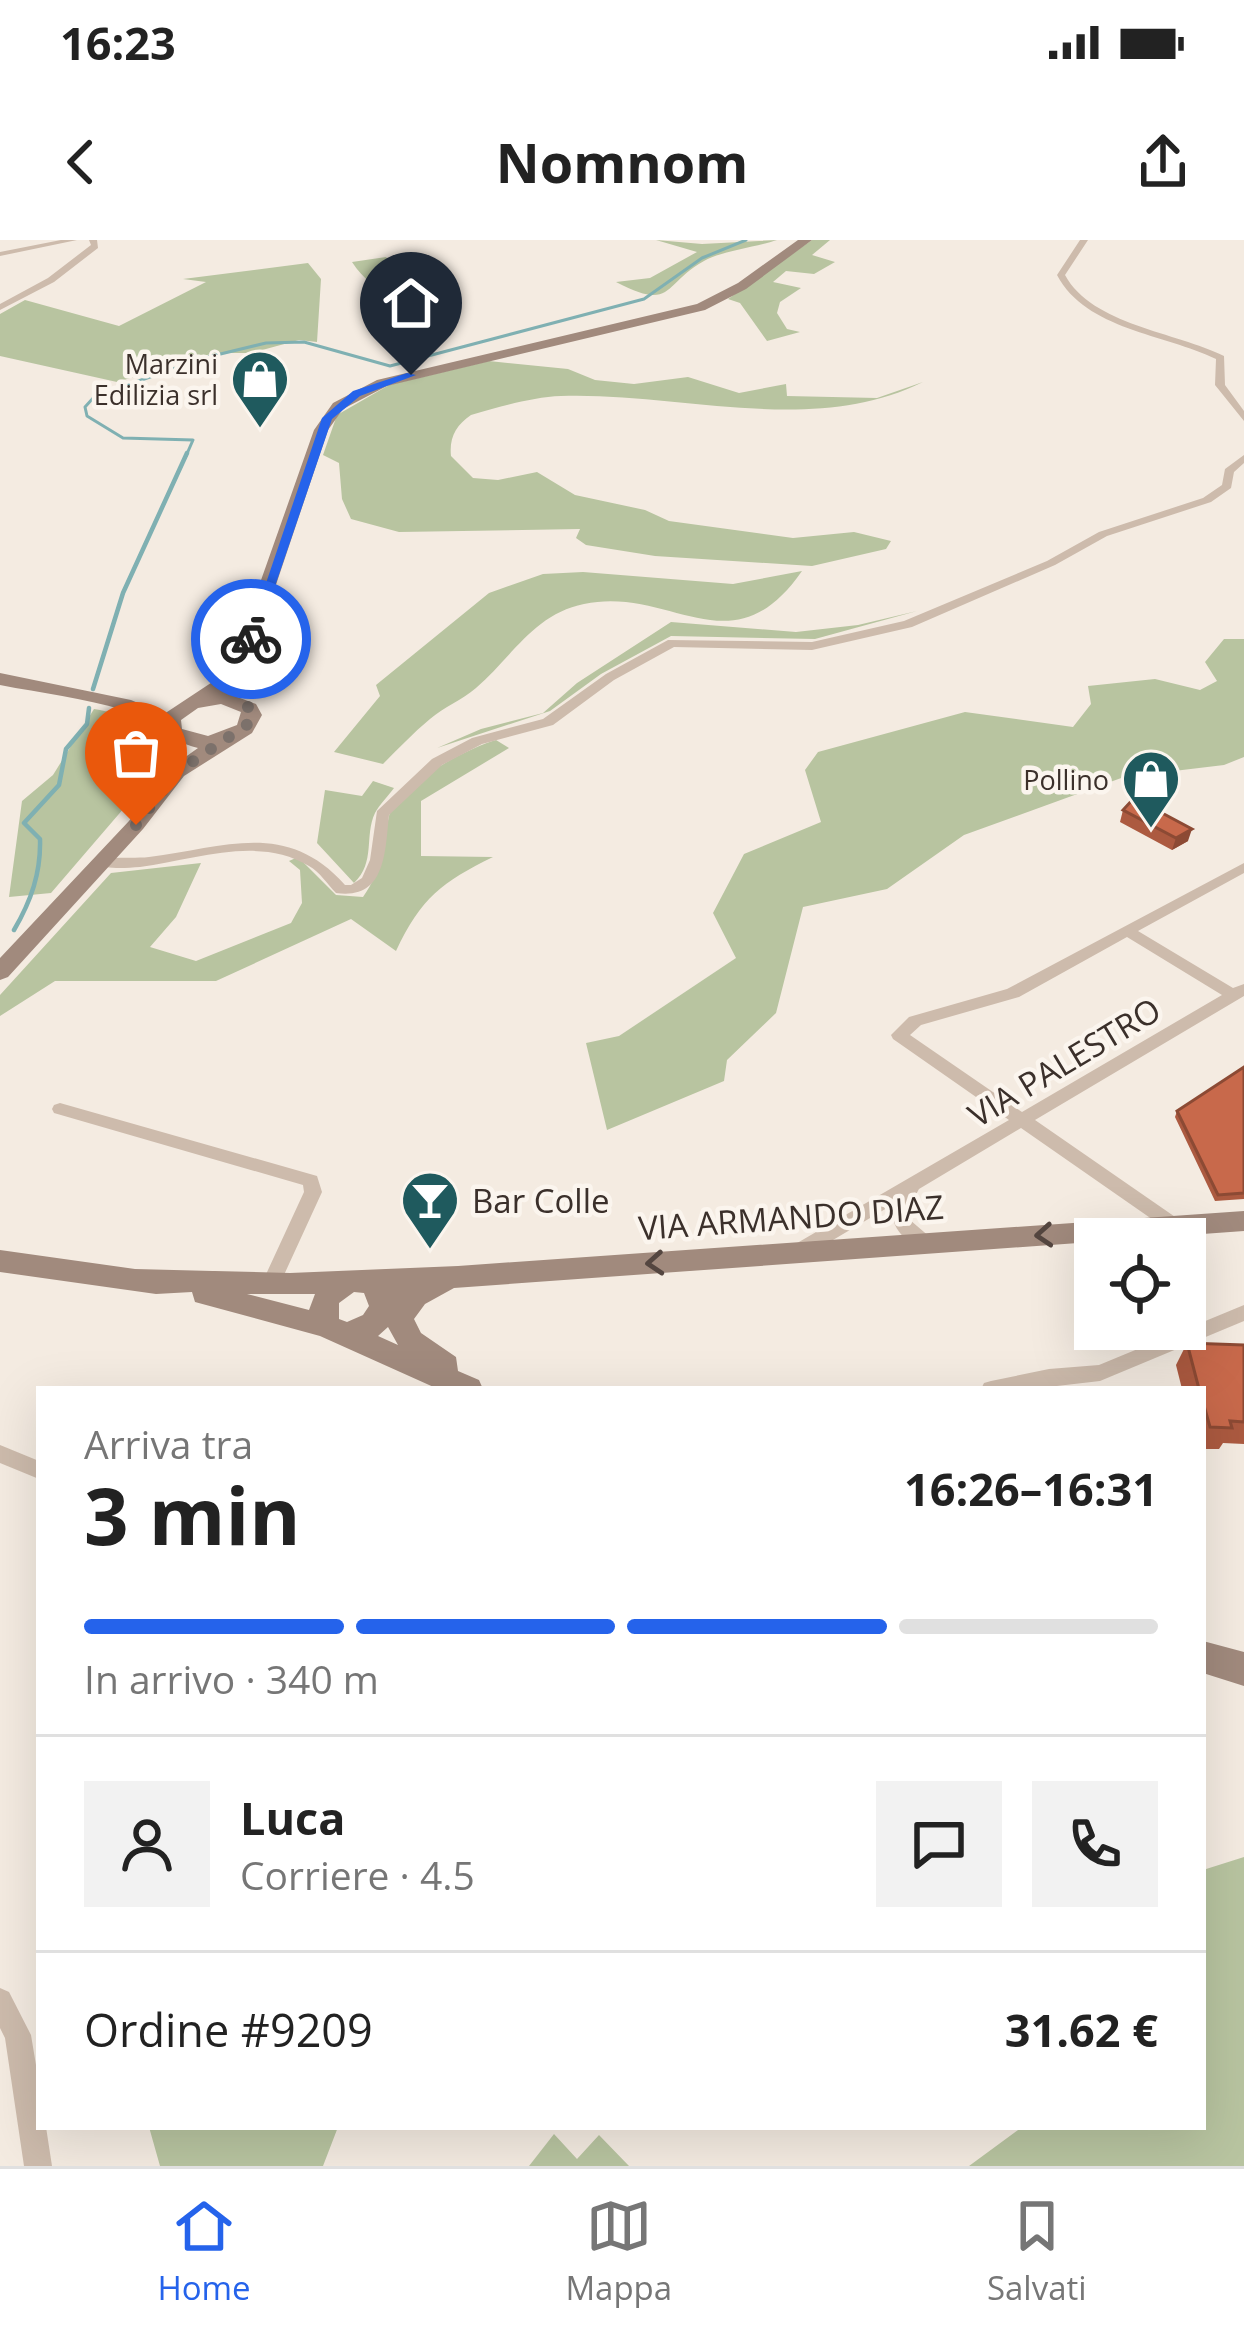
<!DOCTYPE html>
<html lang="it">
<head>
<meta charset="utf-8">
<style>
	:root { --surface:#fff; --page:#f2f2f2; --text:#222; --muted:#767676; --line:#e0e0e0; --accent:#2563eb }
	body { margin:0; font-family:"Open Sans",sans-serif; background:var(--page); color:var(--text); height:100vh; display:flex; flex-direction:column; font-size:45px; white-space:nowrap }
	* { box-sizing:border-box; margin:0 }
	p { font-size:39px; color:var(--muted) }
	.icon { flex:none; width:66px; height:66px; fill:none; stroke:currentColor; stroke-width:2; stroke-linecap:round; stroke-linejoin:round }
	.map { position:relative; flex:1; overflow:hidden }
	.details { position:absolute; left:36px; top:1146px; width:1170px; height:744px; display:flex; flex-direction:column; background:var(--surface); border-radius:0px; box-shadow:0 12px 48px #0002 }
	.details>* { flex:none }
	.tools { position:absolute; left:1074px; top:978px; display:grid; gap:24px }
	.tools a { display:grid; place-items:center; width:132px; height:132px; border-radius:0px; background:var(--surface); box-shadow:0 12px 48px #0002; font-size:60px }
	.pin { position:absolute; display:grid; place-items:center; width:102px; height:102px; color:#fff; margin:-123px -51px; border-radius:50% 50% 50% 0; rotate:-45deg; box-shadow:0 0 12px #0007 }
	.pin .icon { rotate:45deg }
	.courier { position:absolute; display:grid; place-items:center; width:120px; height:120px; margin:-60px; border:9px solid #2563eb; border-radius:50%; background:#fff; color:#222; box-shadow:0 3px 15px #0007 }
	.summary em { font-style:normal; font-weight:700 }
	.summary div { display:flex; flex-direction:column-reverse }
	.summary { display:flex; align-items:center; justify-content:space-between; height:204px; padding:0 48px }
	h1 { font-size:78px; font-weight:700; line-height:90px }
	.bar { display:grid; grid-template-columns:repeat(4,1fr); gap:18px 12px; align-content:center; height:144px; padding:0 48px }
	.bar i { height:15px; border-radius:9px; background:var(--line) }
	.bar .current { background:var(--accent) }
	.bar p { grid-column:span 4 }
	.line { display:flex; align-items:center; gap:30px; padding:0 48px; border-top:3px solid var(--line) }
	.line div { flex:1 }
	.round { display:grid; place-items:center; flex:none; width:126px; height:126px; border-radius:0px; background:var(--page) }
	.status { display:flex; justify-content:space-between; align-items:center; height:84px; padding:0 60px; background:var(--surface); direction:ltr }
	.status svg { height:33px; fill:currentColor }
	header { display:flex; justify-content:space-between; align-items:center; height:156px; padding:0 48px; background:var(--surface); font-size:54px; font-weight:700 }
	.tab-bar { display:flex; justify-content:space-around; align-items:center; height:168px; border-top:3px solid var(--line); background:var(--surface); font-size:33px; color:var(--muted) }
	.tab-bar a { display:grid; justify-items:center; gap:6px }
	.tab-bar .current { color:var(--accent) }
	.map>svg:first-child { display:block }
</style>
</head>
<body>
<div class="status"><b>16:23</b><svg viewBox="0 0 49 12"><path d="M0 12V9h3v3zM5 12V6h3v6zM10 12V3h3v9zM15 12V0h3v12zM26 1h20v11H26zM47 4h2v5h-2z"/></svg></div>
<header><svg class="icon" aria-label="back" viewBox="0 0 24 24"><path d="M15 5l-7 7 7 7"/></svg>Nomnom<svg class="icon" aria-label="share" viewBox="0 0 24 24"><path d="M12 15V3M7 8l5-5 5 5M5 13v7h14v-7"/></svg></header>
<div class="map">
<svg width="1244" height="1926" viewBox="0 0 1244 1926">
	<rect width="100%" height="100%" fill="#f4ebe1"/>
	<path fill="#b8c4a0" d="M656,0L702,4L777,0C757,7 721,11 704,21C662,44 674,72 616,42L650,38L697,12Z
		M812,0H830L812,15L835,22L814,34L786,31L773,42L801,48L780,62L777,73L787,89L800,92L767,101L740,63L728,59Z
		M386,17L404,39L452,48L441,61C402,58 375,57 352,22Z
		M308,23L321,39L317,102L299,100L251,113H214L117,142L0,116V74L25,60L119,86L206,42L183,39Z
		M489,121L568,129L595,140L634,144L688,137L739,153L786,144L787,156L877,158L923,142C812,197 679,152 561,156C532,157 499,167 471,175C456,185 449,198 451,216L473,238L498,240L537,232L575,255L645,270L669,281L793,298L854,292L891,301L886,309L812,326L655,316L586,305L576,298L580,289L399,292L351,279L342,259L339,223L323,215L337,175L389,145Z
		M802,331C732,432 671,345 584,364C534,374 512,417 476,448C462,460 444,467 430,479C413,493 398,509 383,524L334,512L380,456L376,445L489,353L543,334L583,332L733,344Z
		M917,371L815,399L671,396L601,434L550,471L437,508L481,489L543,473L577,443L671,382L796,392L858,385Z
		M1224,399H1244V517L1224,525L1124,537L964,595L887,649L803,667L776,773L727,820L724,841L607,890L586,803L619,796L736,718L713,673L744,614L821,582L805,530L818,512L965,472L1073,487L1091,464L1088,446L1155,439L1200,450L1217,441L1205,422Z
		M94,469C126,475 146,479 162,510L155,532L51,653L9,657L22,561L53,535Z
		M496,500L509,508L421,561V616L493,617C442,642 421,658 396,711L351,679L216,741H55L0,776V755L111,633L201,623L176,677L150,707L196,721L291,683L302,663L300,630L289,621L298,617L336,655L363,657C383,629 382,608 389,576C396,545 468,508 496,500Z
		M373,541L394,548C389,555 379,565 375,573C364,596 376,622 354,643L317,603L325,550L362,556Z
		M1244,1617V1926H969L1022,1887H1203V1630Z
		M149,1887H338L323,1926H160Z
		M554,1894L577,1919L599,1895L629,1926H529Z"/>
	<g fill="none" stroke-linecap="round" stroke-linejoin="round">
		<path stroke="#7fb0b2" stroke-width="3" d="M186,216L193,200L123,198L87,176L85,167L95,156L208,117L266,103L304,102L390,126L644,59L702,18L746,0"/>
		<path stroke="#7fb0b2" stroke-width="4.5" d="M93,449L123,353L187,213
			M14,690C31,661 41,633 40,599L24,583L59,545L66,509L87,484L89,468"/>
		<path fill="#cdbbac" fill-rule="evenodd" d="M61,0H77L0,16V12Z
			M89,0H97L98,8L54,42L0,70V64L48,38L91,5Z
			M1080,0H1088L1065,35C1092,85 1176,92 1224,116L1225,145L1244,171V181L1215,145L1216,119C1165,94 1086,90 1057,35Z
			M1244,215V223L1234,232L1231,248L1211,262L1107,296L1055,325L912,387L812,410L674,407L614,440L553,485L482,504L442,525L389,575C385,612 386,660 336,653C327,644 320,632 309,626C258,595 195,620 140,627C125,628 107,630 94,623C108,615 132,619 149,617C225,608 286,579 345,645H351L362,638L370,620L377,571L432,519L472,498L543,479L606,434L668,400L812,402L904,381L1047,321L1099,292L1203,258L1222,245L1225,229Z
			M1244,623V633L1138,691L1233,748L1244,744V756L1035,880L1181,981L1184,986L1181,991H1169L1021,888L919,949L909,967L910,980L938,1004L936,1009C912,1011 888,989 892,965L806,1016H792L790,1011L792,1006L1009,880L893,799L891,795L909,777L1007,749ZM1127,697L1222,755L1022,872L910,795L921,785L1019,757Z
			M60,863L317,936L322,952L278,1048H264L262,1043L304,952L303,945L54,873L52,869L54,865Z
			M1244,1065V1081L1100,1141L1031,1149H981L984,1143L991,1141L1049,1129L1099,1125Z
			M0,1205L39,1221V1239L0,1223Z
			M0,1748L9,1752L31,1795L39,1843V1887H46L52,1926H24L5,1798L0,1788Z"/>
		<path fill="#a18a7d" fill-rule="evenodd" d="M798,0H812L746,49L705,70L387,146L343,169L328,190L246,434L224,452L256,464L262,475L252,493L184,536L143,589L8,737L0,740V718L129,581L170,528L198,508C168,501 153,479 123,470C84,458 41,453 0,445V433L131,460L164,474L229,431L314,190L333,163L377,140L697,64L738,43ZM221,464L241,472L237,485L208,496L182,489L181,480L198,468Z
			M1244,971V991L454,1048L425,1064L414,1079L421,1093L456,1117L458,1131L479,1140L483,1149H438L320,1096L195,1062L192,1052L156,1054L0,1032V1010L135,1029L290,1033L458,1026ZM354,1052L364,1053L369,1066L363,1075L347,1082L339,1079V1063ZM247,1054H315L309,1070ZM388,1087L398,1105L378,1096Z
			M1203,1401L1244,1412V1446L1203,1433Z"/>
	</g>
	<path fill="#ac5a40" d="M1123,570L1188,601L1172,610L1120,582Z
		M1244,827V959L1215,961L1175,877L1177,871Z
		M1187,1103L1244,1105V1204L1223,1203L1219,1209H1203V1149H1182L1176,1125Z"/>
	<path fill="#8c4a34" d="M1192,589L1188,601L1172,610L1176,598Z"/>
	<path fill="#c8694b" stroke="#8c4a34" stroke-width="3" d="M1134,558L1192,589L1176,598L1123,570Z
		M1244,827V953L1218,955L1177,871Z
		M1187,1103L1244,1105V1182L1230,1181L1232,1188L1210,1187L1203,1162V1149H1199Z"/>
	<defs><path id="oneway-chevron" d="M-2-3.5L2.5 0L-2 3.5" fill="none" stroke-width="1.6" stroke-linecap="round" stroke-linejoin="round" transform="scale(3)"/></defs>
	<g stroke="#544640">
		<use href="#oneway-chevron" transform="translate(1044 995) rotate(176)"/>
		<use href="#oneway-chevron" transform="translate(655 1023) rotate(176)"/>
	</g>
	<path fill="#2563eb" d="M407,133L416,135L360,156L332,179L257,399L246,402L322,178L353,151Z"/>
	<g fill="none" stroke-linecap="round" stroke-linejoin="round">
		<path stroke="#7c716b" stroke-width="12" stroke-dasharray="0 21.6" d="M136,585L177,532L251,482L253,475C233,446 238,431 251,399"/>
	</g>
	<defs>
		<g id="shop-pin" transform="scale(3)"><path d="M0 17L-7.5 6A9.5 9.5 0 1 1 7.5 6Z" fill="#1f5a5e" stroke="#fbf5ee"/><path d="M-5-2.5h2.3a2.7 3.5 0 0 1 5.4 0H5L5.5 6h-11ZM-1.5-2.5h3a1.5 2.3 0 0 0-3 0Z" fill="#fff"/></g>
		<g id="bar-pin" transform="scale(3)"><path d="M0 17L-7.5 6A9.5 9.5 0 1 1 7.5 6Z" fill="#1f5a5e" stroke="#fbf5ee"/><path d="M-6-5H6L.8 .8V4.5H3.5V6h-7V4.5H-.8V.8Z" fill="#fff"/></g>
	</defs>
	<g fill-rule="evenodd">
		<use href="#shop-pin" x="260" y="139"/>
		<use href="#shop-pin" x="1151" y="539"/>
		<use href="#bar-pin" x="430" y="960"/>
	</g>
	<g text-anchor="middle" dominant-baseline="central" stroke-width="9" stroke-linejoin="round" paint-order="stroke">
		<g font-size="27" fill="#3b302b" stroke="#fbf5ee" text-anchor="end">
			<text x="218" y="123">Marzini<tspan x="218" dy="31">Edilizia srl</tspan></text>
			<text x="1109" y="539">Pollino</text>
		</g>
		<g font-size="33" fill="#3b302b" stroke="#fbf5ee">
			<text transform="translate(1064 822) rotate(-31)">VIA PALESTRO</text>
			<text transform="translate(791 977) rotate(-4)">VIA ARMANDO DIAZ</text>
		</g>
		<g font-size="33" fill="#3b302b" stroke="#fbf5ee" text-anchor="start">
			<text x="472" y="960">Bar Colle</text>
		</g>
	</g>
</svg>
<div class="tools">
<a><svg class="icon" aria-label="locate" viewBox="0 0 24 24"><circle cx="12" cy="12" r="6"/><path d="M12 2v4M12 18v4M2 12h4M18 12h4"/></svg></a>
</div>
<div class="pin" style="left:136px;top:585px;background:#ea580c"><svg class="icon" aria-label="bag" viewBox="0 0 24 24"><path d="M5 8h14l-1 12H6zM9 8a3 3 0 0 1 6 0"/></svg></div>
<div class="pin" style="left:411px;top:135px;background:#1f2937"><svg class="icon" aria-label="home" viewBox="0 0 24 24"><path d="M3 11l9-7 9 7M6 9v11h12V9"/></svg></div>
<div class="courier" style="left:251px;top:399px"><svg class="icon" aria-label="bike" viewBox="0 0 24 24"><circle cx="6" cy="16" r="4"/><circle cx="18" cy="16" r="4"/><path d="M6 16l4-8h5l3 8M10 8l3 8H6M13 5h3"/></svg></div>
<section class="details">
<div class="summary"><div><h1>3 min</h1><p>Arriva tra</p></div><em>16:26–16:31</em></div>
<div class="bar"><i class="current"></i><i class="current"></i><i class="current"></i><i></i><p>In arrivo · 340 m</p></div>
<div class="line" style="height:216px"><a class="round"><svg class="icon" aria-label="person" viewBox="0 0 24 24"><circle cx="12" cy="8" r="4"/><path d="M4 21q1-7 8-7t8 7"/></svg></a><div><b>Luca</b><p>Corriere · 4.5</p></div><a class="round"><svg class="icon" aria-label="chat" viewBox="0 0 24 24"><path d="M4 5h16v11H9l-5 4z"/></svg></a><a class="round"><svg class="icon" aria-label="phone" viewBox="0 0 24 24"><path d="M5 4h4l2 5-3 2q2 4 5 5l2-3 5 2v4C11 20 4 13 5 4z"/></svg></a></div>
<div class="line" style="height:156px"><div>Ordine #9209</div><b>31.62 €</b></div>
</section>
</div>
<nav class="tab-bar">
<a class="current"><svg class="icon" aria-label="home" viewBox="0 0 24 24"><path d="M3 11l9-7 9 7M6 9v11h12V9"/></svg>Home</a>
<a><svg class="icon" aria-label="map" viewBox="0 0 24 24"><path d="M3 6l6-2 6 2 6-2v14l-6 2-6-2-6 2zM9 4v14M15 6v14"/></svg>Mappa</a>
<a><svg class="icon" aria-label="saved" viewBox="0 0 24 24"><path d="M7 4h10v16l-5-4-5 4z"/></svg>Salvati</a>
</nav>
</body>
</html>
